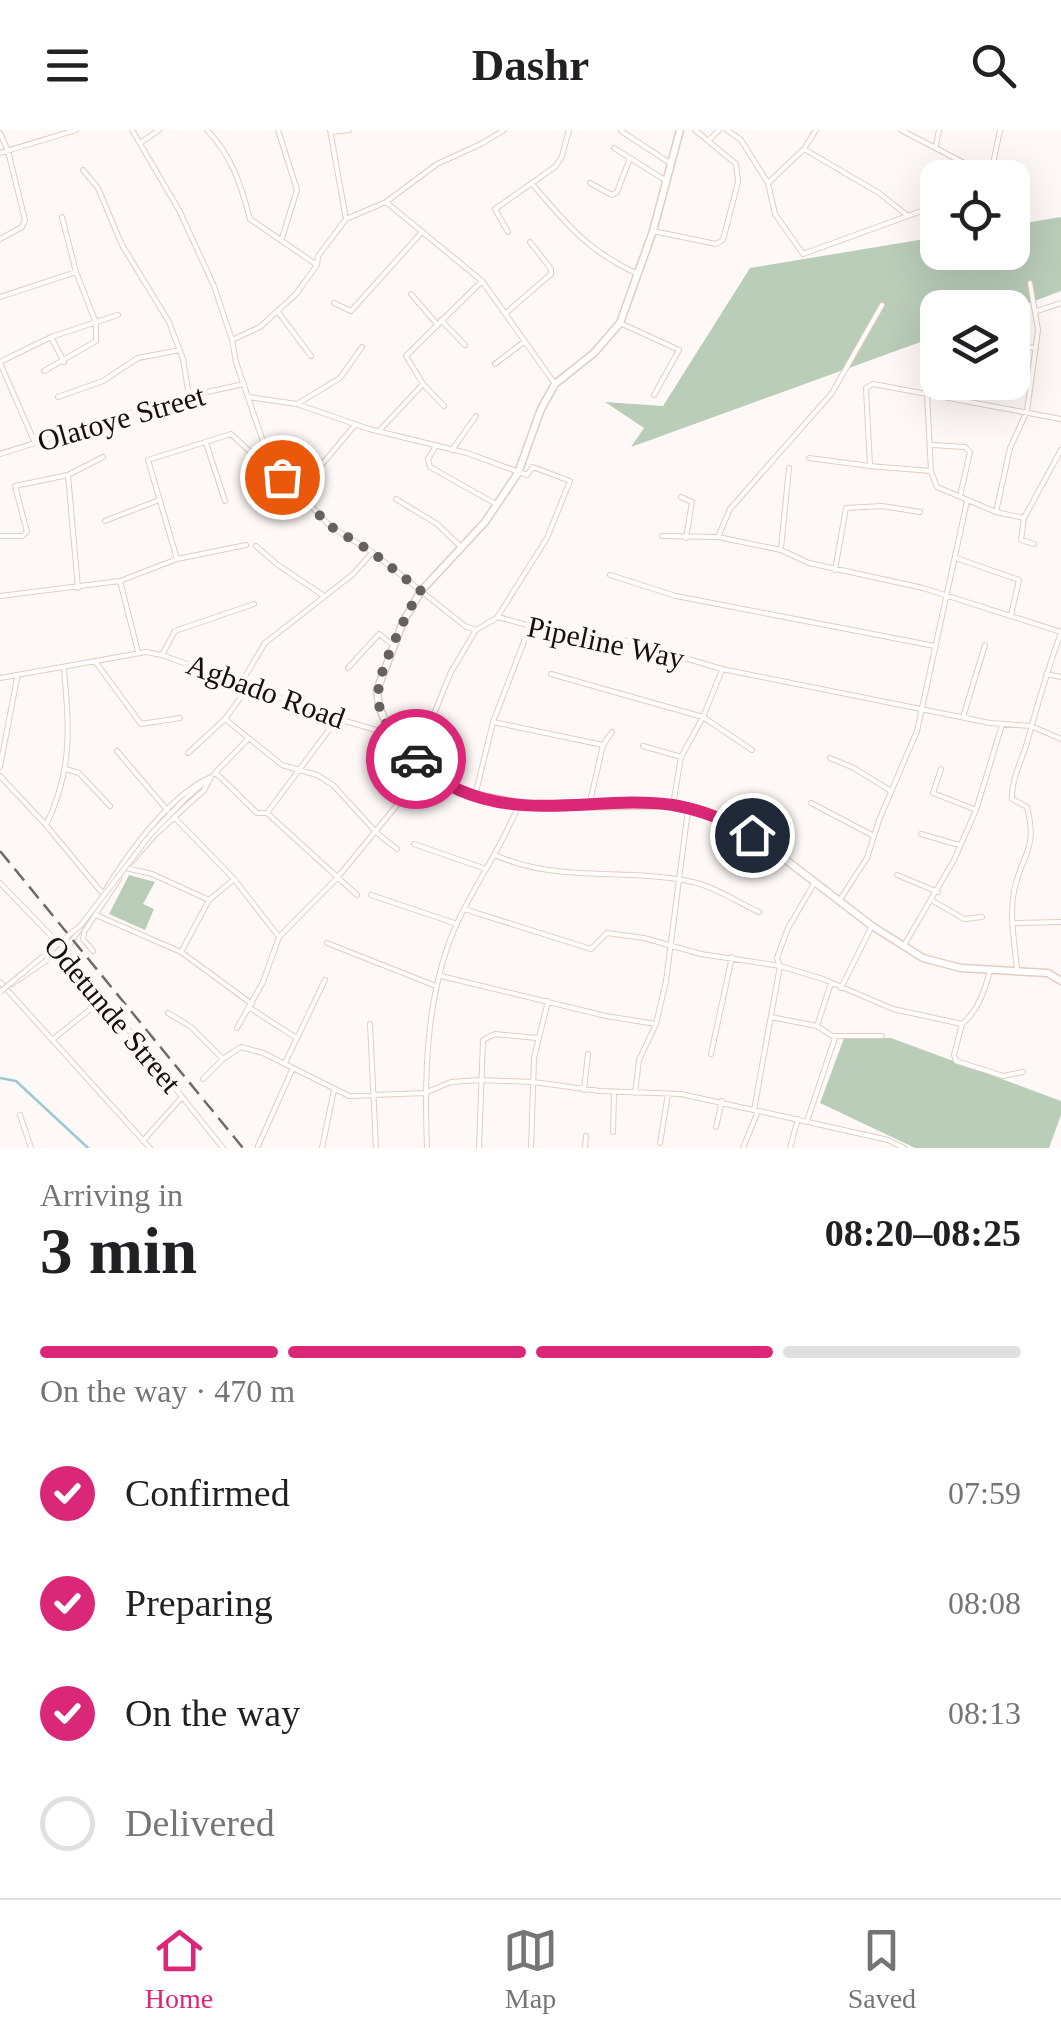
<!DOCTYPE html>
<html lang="en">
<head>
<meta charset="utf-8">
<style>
	:root { --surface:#fff; --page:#f6f6f6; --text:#202124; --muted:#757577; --line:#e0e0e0; --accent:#db2777 }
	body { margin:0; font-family:"Times New Roman",serif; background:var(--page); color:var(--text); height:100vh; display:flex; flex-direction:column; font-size:38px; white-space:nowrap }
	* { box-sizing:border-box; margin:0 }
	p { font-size:32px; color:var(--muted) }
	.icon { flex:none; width:55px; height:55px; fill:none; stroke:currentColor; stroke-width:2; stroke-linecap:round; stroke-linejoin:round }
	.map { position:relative; height:1018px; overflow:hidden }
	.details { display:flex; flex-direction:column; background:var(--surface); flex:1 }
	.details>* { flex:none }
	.fabs { position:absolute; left:920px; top:30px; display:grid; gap:20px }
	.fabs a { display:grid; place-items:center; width:110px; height:110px; border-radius:20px; background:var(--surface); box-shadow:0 10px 40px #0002; font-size:50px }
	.pin { position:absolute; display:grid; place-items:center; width:85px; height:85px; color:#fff; margin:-42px; border:5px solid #fff; border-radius:50%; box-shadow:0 2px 10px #0007 }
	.courier { position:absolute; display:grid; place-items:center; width:100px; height:100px; margin:-50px; border:8px solid #db2777; border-radius:50%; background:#fff; color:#222; box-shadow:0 2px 12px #0007 }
	.head em { font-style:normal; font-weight:600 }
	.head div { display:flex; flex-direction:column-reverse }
	.head { display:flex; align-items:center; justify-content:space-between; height:170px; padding:0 40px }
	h1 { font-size:65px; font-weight:600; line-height:75px }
	.bar { display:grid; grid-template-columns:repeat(4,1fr); gap:15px 10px; align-content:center; height:120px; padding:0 40px }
	.bar i { height:12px; border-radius:8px; background:var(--line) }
	.bar .on { background:var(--accent) }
	.bar p { grid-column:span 4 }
	ol { padding:0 40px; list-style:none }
	li { display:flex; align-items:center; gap:30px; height:110px }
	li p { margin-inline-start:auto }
	li .icon { padding:10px; border-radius:50%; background:var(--accent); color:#fff; stroke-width:4 }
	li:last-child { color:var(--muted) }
	li i { width:55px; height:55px; border:5px solid var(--line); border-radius:50% }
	header { display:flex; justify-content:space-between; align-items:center; height:130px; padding:0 40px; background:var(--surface); font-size:45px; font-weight:600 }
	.tabs { display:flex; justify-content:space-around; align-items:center; height:140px; border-top:2px solid var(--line); background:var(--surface); font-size:28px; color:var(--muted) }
	.tabs a { display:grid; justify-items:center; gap:5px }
	.tabs .on { color:var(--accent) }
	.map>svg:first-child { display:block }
</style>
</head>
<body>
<header><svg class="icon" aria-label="menu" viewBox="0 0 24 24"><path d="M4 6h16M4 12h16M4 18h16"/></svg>Dashr<svg class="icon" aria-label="search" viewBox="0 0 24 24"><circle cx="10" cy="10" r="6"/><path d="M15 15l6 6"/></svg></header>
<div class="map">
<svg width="1061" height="1018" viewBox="0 0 1061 1018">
	<rect width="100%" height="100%" fill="#fef9f7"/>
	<path fill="#bacdb9" d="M1061,87V161L1013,179L938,178L937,206L631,317L644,298L605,272L663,276L750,138L937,107L938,122H1012L1013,95Z
		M129,745L155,752L143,774L154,779L145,800L109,784Z
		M844,908H891L1061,971V985L1049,1018H915L820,973Z"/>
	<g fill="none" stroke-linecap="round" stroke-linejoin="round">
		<path stroke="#99c9d3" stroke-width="2.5" d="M0,948L16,951L88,1018"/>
		<g stroke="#e4ccc0" stroke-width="6">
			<path id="minor" d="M132,0L179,80L214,156L232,210L236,232L270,332L330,396L372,422L465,496L476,500L498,487L538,498L627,511L722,539L990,593L1031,596L1061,609
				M207,0C232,26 241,55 250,89L317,135
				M278,0L297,60L282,108
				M330,0L346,89
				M727,0L741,10L768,53L775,84L803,124L938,75
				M901,0L991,47
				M621,1L670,33
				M331,2L349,0
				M0,3L8,21L25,90L22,97L0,109
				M710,9L719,0
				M140,13L159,0
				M936,15L939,0
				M614,18L665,50
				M804,19L879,63L908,86
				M0,23L76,0
				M83,40L98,58L122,115L169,192L183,229L189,266
				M990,48L1000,0
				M590,53L612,65L617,62L630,28
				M768,53L804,19L816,0
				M533,55C567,95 589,122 638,144
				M386,72L482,151L555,254
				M653,101L716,114L723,110L738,52L736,34L695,0
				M508,102L495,79L556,36L562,26L569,0
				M411,164L437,194
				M0,167L76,142
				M334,173L351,181L421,103
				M1037,181L1061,173
				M278,182L311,226
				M506,183L551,144V139L530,112
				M441,190L465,215
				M620,193L679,220L654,265
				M51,207L64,232
				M232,210L260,197L296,164L317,135L318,126L346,89L386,72L437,34L481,14L504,0
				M1012,216L1036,218
				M0,232L51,207L118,185
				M0,233L35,313
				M495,234L525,211
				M44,241L96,211V193L76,142L62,87
				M927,264L931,341L937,357L996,382L1024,388
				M58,267L103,251L138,228L180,220
				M248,267L297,274L369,299L467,323L527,345L533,337L570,351L547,408L498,486
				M297,274L340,248L362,217
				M444,276L423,254L406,226L481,152
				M379,301L423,254
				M206,313L225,371
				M932,315L965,317L970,322L960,366
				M436,316L428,329L430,337L496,374
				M452,320L476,286
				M0,324L175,269L244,254
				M809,328L870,336
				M931,341L870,336L866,258L873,254L884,256L1061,289
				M68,345L78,458
				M298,363L355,295
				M681,367L692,372L686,408
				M396,369L437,394L461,417
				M996,382L1010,318L1027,281L1038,200L1030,153
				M105,391L159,370
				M0,406H22L27,402L15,356L68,345L103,327
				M662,406L718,407L781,420L809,433L923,458L1061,502
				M718,407L730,379L832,263L882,175
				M1034,414L1021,410L1024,388L1061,320
				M256,416L278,435L324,466
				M781,418L789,338
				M956,428L1019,450L1011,485
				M177,429L148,330L231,304L258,329L270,332
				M835,440L846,378L882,376L920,382
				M610,445L676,466L935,516
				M120,451L138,522
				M0,466L120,451L177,429L246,415
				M162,525L175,501L254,474
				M95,531L141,594L180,588
				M348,538L379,504L393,515
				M551,544L703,587L752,620
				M1046,544L1061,547
				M0,548L146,522L162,525L338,589L390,604
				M241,553L265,513L352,445L371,424
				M963,587L985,515
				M225,589L282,635L317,645L333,655L377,703L397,719
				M493,592L603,615
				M643,616L681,627
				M117,621L168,681
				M188,623L225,589L249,556
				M830,628L854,638L891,661
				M0,637L17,548
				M65,639L79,643L110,676
				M941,639L933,663L974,679
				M216,643L257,683H267L337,589
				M214,644L248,609
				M0,646L46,695L103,764
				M476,662L493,592L530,496
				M184,670L207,650
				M811,673L874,706
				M673,675L681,627L703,587L722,540
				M589,676L603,615L612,602
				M267,683L357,765
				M175,688L234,749L279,807
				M46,695C73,640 69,597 64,539
				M921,704L959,715
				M414,714L486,739
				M495,725C557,753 623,738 688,751C712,755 737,772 759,782
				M126,738L152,744L209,770L232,751
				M897,745L938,762
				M0,753L63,818L223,1018
				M103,764C126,726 169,665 211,647L204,660L156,704L127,737
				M371,765L457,794
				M839,771L867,728L879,690L917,601L967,371
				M933,771L964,789L982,787
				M464,779L591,819L607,803L644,808L701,824L780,836L823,849L893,879L962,894C978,881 985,860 990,840
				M96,785L181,822L252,874
				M1013,793L1061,792
				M327,813L436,856
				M903,817L954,730L976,680L1002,595
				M93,821L83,809L84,802L119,749
				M181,822L209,770
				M1017,840C1015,814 1009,786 1014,761C1022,723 1038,720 1027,677L1012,669C1011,648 1023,629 1028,609C1038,573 1048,538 1061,503
				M441,846L606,886L656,894
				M0,852L150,1018
				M12,854L70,814L81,797
				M841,858L872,796
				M250,878L295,907
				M168,883L191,897L222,928
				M771,887L817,896L835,908L807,991
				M370,894L376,1018
				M962,894L954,925L956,931L1003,946L1023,942
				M817,896L831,853
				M237,898L263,852L279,807L337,748L397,675L451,542L476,500
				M833,906H882
				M52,910L103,869
				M711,924L732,827
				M285,933L325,850
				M203,949L223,929L241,917L263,923L349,966L425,963L451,952L480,950L533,952L600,961L681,964L758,981L743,1018
				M584,960L588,924
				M635,963L639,930L656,894L666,851L688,680
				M754,980L780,836L777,828L788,798L815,752
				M759,981L888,1010L904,1018
				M20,985L31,1018
				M716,997L722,971
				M613,1002L614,962
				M143,1011L182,967
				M660,1013L668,964
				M258,1016L293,938
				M322,1018L334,960
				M427,1018C424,943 426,860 458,791C477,751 503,715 519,674
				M479,1018L483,910L495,904L537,908
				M531,1018L534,928L548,871
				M585,1018L586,1006
				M790,1018L798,989"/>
		</g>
		<g stroke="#e4ccc0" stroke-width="9">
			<path id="secondary" d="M680,0L653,101L620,193L594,223L555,254L541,279L518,343L485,392L421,461L403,492L377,560L379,576L390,604L416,629L454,657L475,665L540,677L673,675L719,687L756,707L872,796L923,828L961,838L1048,843L1061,851"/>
		</g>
		<use href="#minor" stroke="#fff" stroke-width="4"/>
		<use href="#secondary" stroke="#fff" stroke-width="6"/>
		<path stroke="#716b67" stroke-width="2.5" stroke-dasharray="15 8" stroke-linecap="butt" d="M0,721L243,1018"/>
		<g stroke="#e4ccc0" stroke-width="6" stroke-linecap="butt">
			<path id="minor-bridge" d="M0,862L81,795L151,704L184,670"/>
		</g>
		<use href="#minor-bridge" stroke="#fff" stroke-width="4"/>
	</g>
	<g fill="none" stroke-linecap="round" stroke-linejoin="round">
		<path stroke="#67615d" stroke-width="10" stroke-dasharray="0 18" d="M282,347L330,396L372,422L421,461C410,476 403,493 395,510C369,568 371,583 416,629"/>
		<path stroke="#db2777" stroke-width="12" d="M416,629C429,639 444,653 459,660C529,691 602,665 673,675C702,680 727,690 752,705"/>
	</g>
	<g text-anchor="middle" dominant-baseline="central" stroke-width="10" stroke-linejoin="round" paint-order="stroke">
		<g font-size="30" fill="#160f0a" stroke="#fef9f7">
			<text transform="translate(121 288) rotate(-16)">Olatoye Street</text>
			<text transform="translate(606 512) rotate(12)">Pipeline Way</text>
			<text transform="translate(266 561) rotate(20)">Agbado Road</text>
			<text transform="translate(113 884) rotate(50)">Odetunde Street</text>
		</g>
	</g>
</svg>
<div class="fabs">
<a><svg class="icon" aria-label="locate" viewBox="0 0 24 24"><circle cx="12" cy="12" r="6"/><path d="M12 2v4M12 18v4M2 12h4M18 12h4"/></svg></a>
<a><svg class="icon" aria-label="layers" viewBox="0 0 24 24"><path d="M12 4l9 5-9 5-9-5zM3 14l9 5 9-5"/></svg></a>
</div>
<div class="pin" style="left:282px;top:347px;background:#ea580c"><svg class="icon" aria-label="bag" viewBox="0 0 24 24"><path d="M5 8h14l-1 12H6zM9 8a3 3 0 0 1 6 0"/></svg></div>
<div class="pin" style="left:752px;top:705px;background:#1f2937"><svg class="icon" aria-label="home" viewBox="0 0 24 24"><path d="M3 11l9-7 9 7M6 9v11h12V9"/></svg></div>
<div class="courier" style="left:416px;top:629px"><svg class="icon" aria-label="car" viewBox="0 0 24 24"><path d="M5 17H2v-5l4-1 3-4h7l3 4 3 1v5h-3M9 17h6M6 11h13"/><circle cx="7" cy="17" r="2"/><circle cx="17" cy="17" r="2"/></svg></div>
</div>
<section class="details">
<div class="head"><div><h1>3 min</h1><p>Arriving in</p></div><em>08:20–08:25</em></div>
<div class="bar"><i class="on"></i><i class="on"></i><i class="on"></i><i></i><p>On the way · 470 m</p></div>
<ol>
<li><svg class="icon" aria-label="check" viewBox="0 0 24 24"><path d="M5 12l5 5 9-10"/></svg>Confirmed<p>07:59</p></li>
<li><svg class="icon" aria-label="check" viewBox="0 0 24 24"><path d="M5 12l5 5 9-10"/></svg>Preparing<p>08:08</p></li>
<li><svg class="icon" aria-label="check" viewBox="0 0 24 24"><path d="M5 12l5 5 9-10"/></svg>On the way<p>08:13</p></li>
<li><i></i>Delivered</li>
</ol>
</section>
<nav class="tabs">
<a class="on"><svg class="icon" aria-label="home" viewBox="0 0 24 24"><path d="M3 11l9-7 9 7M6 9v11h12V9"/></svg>Home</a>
<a><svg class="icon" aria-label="map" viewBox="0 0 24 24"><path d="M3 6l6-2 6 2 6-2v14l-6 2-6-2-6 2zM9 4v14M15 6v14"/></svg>Map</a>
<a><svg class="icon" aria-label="saved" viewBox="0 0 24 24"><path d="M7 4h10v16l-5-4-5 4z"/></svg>Saved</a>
</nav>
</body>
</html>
